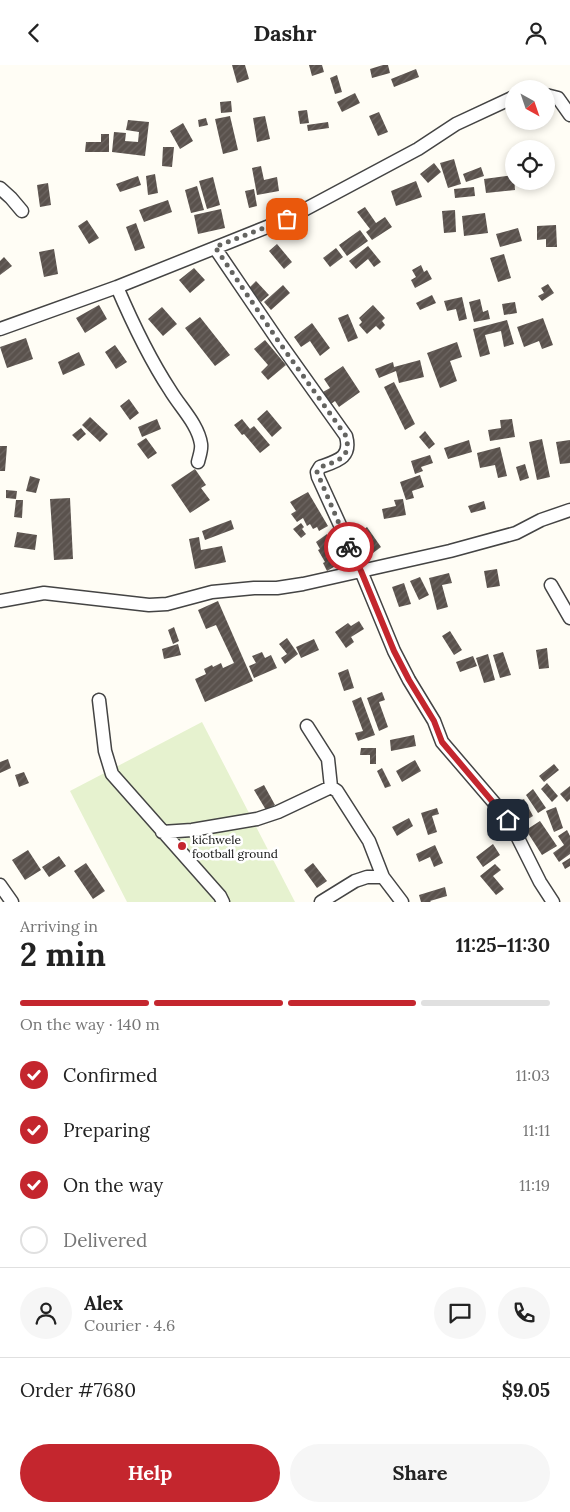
<!DOCTYPE html>
<html lang="en">
<head>
<meta charset="utf-8">
<style>
	:root { --surface:#fff; --page:#f6f6f6; --text:#222; --muted:#767676; --line:#e0e0e0; --accent:#c4262e }
	body { margin:0; font-family:Lora,serif; background:var(--page); color:var(--text); height:100vh; display:flex; flex-direction:column; font-size:19px; white-space:nowrap }
	* { box-sizing:border-box; margin:0 }
	p { font-size:16px; color:var(--muted) }
	.icon { flex:none; width:28px; height:28px; fill:none; stroke:currentColor; stroke-width:2; stroke-linecap:round; stroke-linejoin:round }
	.map { position:relative; height:837px; overflow:hidden }
	.drawer { display:flex; flex-direction:column; background:var(--surface); flex:1 }
	.drawer>* { flex:none }
	.needle { width:32px; rotate:140deg }
	.fabs { position:absolute; left:505px; top:15px; display:grid; gap:10px }
	.fabs a { display:grid; place-items:center; width:50px; height:50px; border-radius:50%; background:var(--surface); box-shadow:0 2px 8px #0003; font-size:25px }
	.pin { position:absolute; display:grid; place-items:center; width:42px; height:42px; color:#fff; margin:-21px; border-radius:10px; box-shadow:0 2px 8px #0006 }
	.courier { position:absolute; display:grid; place-items:center; width:50px; height:50px; margin:-25px; border:4px solid #c4262e; border-radius:50%; background:#fff; color:#222; box-shadow:0 1px 6px #0007 }
	.summary em { font-style:normal; font-weight:700 }
	.summary div { display:flex; flex-direction:column-reverse }
	.summary { display:flex; align-items:center; justify-content:space-between; height:85px; padding:0 20px }
	h1 { font-size:32px; font-weight:700; line-height:38px }
	.bar { display:grid; grid-template-columns:repeat(4,1fr); gap:8px 5px; align-content:center; height:60px; padding:0 20px }
	.bar i { height:6px; border-radius:4px; background:var(--line) }
	.bar .current { background:var(--accent) }
	.bar p { grid-column:span 4 }
	.line { display:flex; align-items:center; gap:12px; padding:0 20px; border-top:1px solid var(--line) }
	.line div { flex:1 }
	.round { display:grid; place-items:center; flex:none; width:52px; height:52px; border-radius:26px; background:var(--page) }
	ol { padding:0 20px; list-style:none }
	li { display:flex; align-items:center; gap:15px; height:55px }
	li p { margin-inline-start:auto }
	li .icon { padding:5px; border-radius:50%; background:var(--accent); color:#fff; stroke-width:4 }
	li:last-child { color:var(--muted) }
	li i { width:28px; height:28px; border:2px solid var(--line); border-radius:50% }
	.primary-button { display:flex; gap:10px; margin-top:auto; padding:10px 20px }
	.primary-button a { flex:1; height:58px; border-radius:30px; background:var(--accent); color:#fff; font-size:20px; font-weight:700; line-height:58px; text-align:center }
	.primary-button a+a { background:var(--page); color:var(--text) }
	header { display:flex; justify-content:space-between; align-items:center; height:65px; padding:0 20px; background:var(--surface); font-size:22px; font-weight:700 }
	.map>svg:first-child { display:block }
</style>
</head>
<body>
<header><svg class="icon" aria-label="back" viewBox="0 0 24 24"><path d="M15 5l-7 7 7 7"/></svg>Dashr<svg class="icon" aria-label="person" viewBox="0 0 24 24"><circle cx="12" cy="8" r="4"/><path d="M4 21q1-7 8-7t8 7"/></svg></header>
<div class="map">
<svg width="570" height="837" viewBox="0 0 570 837">
	<defs>
		<pattern id="building-hatch" width="6" height="6" patternUnits="userSpaceOnUse" patternTransform="scale(1.25)"><rect width="6" height="6" fill="#5a524d"/><path d="M-1 1l2-2M0 6l6-6M5 7l2-2" fill="none" stroke="#6d6662"/></pattern>
	</defs>
	<rect width="100%" height="100%" fill="#fffdf5"/>
	<path fill="#e6f2cf" d="M202,657L295,837H127L70,726Z"/>
	<path fill="url(#building-hatch)" d="M232,0H245L249,14L237,18Z
		M309,0H322L324,7L312,11Z
		M383,0H388L390,8L372,13L370,4Z
		M416,4L419,12L394,22L391,14Z
		M337,10L342,27L335,29L330,13Z
		M355,28L360,38L342,47L337,37Z
		M231,36L232,47L221,48L220,37Z
		M307,45L309,58L300,59L298,46Z
		M379,47L388,67L378,71L369,51Z
		M230,51L238,85L223,89L215,54Z
		M265,51L270,74L257,77L253,53Z
		M206,53L208,60L199,62L198,55Z
		M128,55L149,57L145,91L112,87L114,67L126,68L125,76L138,77L139,67L126,65Z
		M328,57L329,63L308,66L307,60Z
		M183,58L193,76L180,84L170,66Z
		M101,69H109V87H85L86,77H101Z
		M163,82H174L172,102L162,101Z
		M454,94L461,119L448,123L440,98Z
		M434,98L441,107L428,118L420,109Z
		M261,101L264,115L277,112L279,126L257,130L252,103Z
		M481,102L484,111L466,117L463,109Z
		M155,109L158,128L148,130L146,111Z
		M514,110L515,125L486,128L484,114Z
		M138,111L141,120L120,127L116,119Z
		M213,112L220,140L207,144L199,116Z
		M416,116L422,132L396,141L391,126Z
		M48,118L51,140L40,142L37,120Z
		M197,121L204,145L191,148L185,125Z
		M474,122L475,131L455,133L454,124Z
		M254,124L257,141L249,143L245,126Z
		M168,135L172,147L144,157L139,145Z
		M365,142L376,158L385,152L392,162L372,175L366,167L370,164L357,147Z
		M221,144L225,163L198,169L194,150Z
		M455,145L456,167L444,168L442,146Z
		M485,148L488,168L464,171L462,151Z
		M87,155L99,173L89,179L78,161Z
		M136,158L145,183L135,186L126,162Z
		M556,160L557,182H546V174L537,175V161Z
		M518,163L522,176L500,182L496,169Z
		M360,165L368,176L347,191L339,180Z
		M277,179L292,197L284,204L269,186Z
		M368,181L381,197L374,202L368,194L356,204L349,196Z
		M336,183L343,192L330,202L323,193Z
		M54,184L58,209L44,212L39,187Z
		M504,189L511,213L498,217L490,193Z
		M4,192L12,201L0,210V196Z
		M421,200L424,207L427,205L432,214L415,223L411,215L416,212L412,205Z
		M194,203L205,215L190,228L179,215Z
		M256,216L269,230L261,237L249,223Z
		M548,219L554,228L542,236L538,231L544,228L541,223Z
		M283,220L290,228L271,245L264,237Z
		M432,230L436,238L420,245L416,238Z
		M462,232L467,254L459,256L456,244L447,246L444,236Z
		M480,234L483,247L488,245L490,254L474,257L469,237Z
		M515,237L517,248L504,250L502,239Z
		M99,240L107,254L85,268L76,253Z
		M373,240L385,253L382,256L385,260L380,265L376,261L367,269L359,260L362,257L359,253Z
		M162,242L177,259L163,271L148,254Z
		M348,249L358,273L348,277L338,253Z
		M200,252L230,290L215,301L185,263Z
		M543,253L553,280L542,284L539,276L524,282L517,262Z
		M507,255L514,279L504,282L501,266L485,270L490,289L480,292L473,264Z
		M312,258L330,283L320,291L310,276L301,282L294,272Z
		M26,273L33,294L7,303L0,282Z
		M265,275L286,300L268,315L261,307L268,300L254,284Z
		M457,277L462,292L450,296L457,316L440,323L427,288Z
		M115,280L127,297L116,304L105,287Z
		M79,287L85,300L63,310L58,297Z
		M420,295L424,312L399,318L396,306L379,313L375,304L393,297L394,302Z
		M343,301L360,327L339,342L335,336L331,339L323,327L330,323L324,314Z
		M394,317L415,359L405,365L384,322Z
		M129,334L139,348L130,355L120,341Z
		M267,345L282,363L272,372L257,354Z
		M90,352L108,369L100,377L82,360Z
		M157,354L161,364L142,372L138,362Z
		M242,354L250,364L254,361L270,380L260,388L244,369L242,370L234,360Z
		M512,354L515,372L490,376L488,365L501,363L500,355Z
		M81,363L86,369L78,376L72,370Z
		M425,366L435,379L429,384L419,372Z
		M146,373L157,388L148,394L137,379Z
		M542,374L550,412L537,415L529,377Z
		M469,375L472,387L448,394L444,383Z
		M570,375V398L560,399L556,377Z
		M0,381H7L5,406H0Z
		M500,382L507,411L498,413L495,400L480,403L477,388Z
		M430,390L433,398L421,402L423,406L415,409L411,396Z
		M525,399L529,413L520,416L516,402Z
		M195,404L206,420L201,423L210,435L190,448L171,420Z
		M420,410L424,422L412,426L414,433L406,435L400,417Z
		M30,411L40,414L36,428L26,426Z
		M6,425L17,426L16,434L6,433Z
		M308,427L328,461L319,466L317,462L313,464L310,459L307,461L303,453L297,457L291,449L296,446L290,437Z
		M70,433L73,494L54,495L50,434Z
		M403,434L406,450L384,454L382,444L396,441L394,435Z
		M16,435H23L22,453L14,452Z
		M484,436L486,444L471,448L468,441Z
		M231,455L234,464L205,475L202,466Z
		M301,458L304,462L302,464L306,469L301,473L293,464Z
		M367,462L381,482L373,488L359,468Z
		M17,467L37,470L35,485L14,482Z
		M327,469L344,496L327,506L323,498L325,497L318,485L320,484L316,477Z
		M199,472L201,485L222,481L226,497L195,504L189,474Z
		M497,504L500,521L487,523L484,506Z
		M449,508L452,518L442,520L448,542L437,545L429,513Z
		M420,512L429,530L419,535L410,516Z
		M404,518L411,539L399,542L392,522Z
		M218,536L253,616L205,637L195,614L206,609L204,604L212,600L213,602L221,598L223,603L234,598L216,560L206,564L198,545Z
		M359,556L364,564L351,572L354,577L346,583L335,567L348,558L351,561Z
		M174,562L179,576L173,579L168,565Z
		M450,566L462,585L454,590L442,571Z
		M287,573L298,589L285,599L281,593L287,589L279,579Z
		M314,574L319,585L301,593L296,582Z
		M178,579L181,590L164,594L162,584Z
		M547,583L549,603L539,604L536,585Z
		M262,587L265,593L271,590L277,603L254,613L249,601L256,598L252,591Z
		M503,587L511,610L500,613L493,590Z
		M488,589L495,615L484,618L476,593Z
		M473,591L477,601L460,607L456,597Z
		M348,604L354,623L344,626L338,608Z
		M382,627L385,635L379,637L388,662L379,666L367,633Z
		M361,632L375,670L358,676L355,668L363,666L352,636Z
		M414,670L416,681L391,686L390,675Z
		M361,683H376V699H370V690H360Z
		M8,694L11,703L0,708V697Z
		M415,695L421,706L402,717L396,706Z
		M554,699L559,705L544,717L539,711Z
		M382,703L391,721L385,723L377,706Z
		M24,707L29,718L19,722L15,710Z
		M547,718L558,731L552,737L541,724Z
		M264,720L275,740L266,745L254,725Z
		M570,721V734L567,737L560,729Z
		M533,724L546,743L538,748L526,730Z
		M524,734L533,751L520,759L510,741Z
		M556,742L563,763L554,767L546,746Z
		M437,743L439,749L432,751L437,767L428,770L421,748Z
		M409,753L413,761L397,771L392,762Z
		M540,756L557,781L542,790L526,765Z
		M567,765L570,771V789L559,797L553,788L564,780L558,771Z
		M493,779L500,790L483,802L476,792Z
		M435,780L443,798L434,802L430,792L419,797L416,789Z
		M28,785L41,805L25,815L12,795Z
		M59,791L66,801L49,812L42,802Z
		M570,793V801L565,804L562,798Z
		M86,798L105,826L93,834L74,806Z
		M313,798L327,816L317,823L304,805Z
		M495,799L501,805L493,811L504,824L496,830L480,811Z
		M445,822L447,831L430,836L431,837H421L419,830Z"/>
	<g fill="none" stroke-linecap="round" stroke-linejoin="round">
		<g stroke="#444" stroke-width="15">
			<path id="street" d="M546,30L558,33L570,50
				M0,123L11,133L22,146
				M215,183L279,277L346,371C352,393 337,396 320,402L317,407L318,412L361,506L394,586L409,615L434,656L442,677L509,755L540,817L553,837
				M117,222C132,257 149,293 170,325C180,342 198,359 201,379C202,385 199,392 198,397
				M0,264L117,222L287,154L418,84L456,59L514,32
				M551,520L570,553
				M0,536L44,528L149,540L167,539L212,527L254,523H277L303,519L450,486L516,468L541,455L570,445
				M99,635L105,686L112,709L220,831L223,837
				M307,661L328,694L331,722L337,726L369,776L383,812L402,837
				M162,767L192,765L257,754L278,747L331,722
				M0,820L12,837
				M321,837L355,816L367,812H383"/>
		</g>
		<use href="#street" stroke="#fff" stroke-width="12"/>
	</g>
	<g fill="none" stroke-linecap="round" stroke-linejoin="round">
		<path stroke="#646461" stroke-width="5" stroke-dasharray="0 9" d="M287,154L215,182L279,277L346,371C352,393 337,396 320,402L317,407L349,482"/>
		<path stroke="#c4262e" stroke-width="6" d="M349,482L361,506L394,586L409,615L434,656L442,677L508,755"/>
	</g>
	<circle fill="#c4262e" stroke="#fff" stroke-width="2" cx="182" cy="781" r="5"/>
	<g text-anchor="middle" dominant-baseline="central" stroke-width="5" stroke-linejoin="round" paint-order="stroke">
		<g font-size="12" fill="#111" stroke="#fff" text-anchor="start">
			<text x="192" y="774">kichwele<tspan x="192" dy="14">football ground</tspan></text>
		</g>
	</g>
</svg>
<div class="fabs">
<a><svg class="needle" viewBox="-14 -14 28 28"><path d="M0-13l5 13h-10z" fill="#e53935"/><path d="M0 13l5-13h-10z" fill="#767676"/></svg></a>
<a><svg class="icon" aria-label="locate" viewBox="0 0 24 24"><circle cx="12" cy="12" r="6"/><path d="M12 2v4M12 18v4M2 12h4M18 12h4"/></svg></a>
</div>
<div class="pin" style="left:287px;top:154px;background:#ea580c"><svg class="icon" aria-label="bag" viewBox="0 0 24 24"><path d="M5 8h14l-1 12H6zM9 8a3 3 0 0 1 6 0"/></svg></div>
<div class="pin" style="left:508px;top:755px;background:#1f2937"><svg class="icon" aria-label="home" viewBox="0 0 24 24"><path d="M3 11l9-7 9 7M6 9v11h12V9"/></svg></div>
<div class="courier" style="left:349px;top:482px"><svg class="icon" aria-label="bike" viewBox="0 0 24 24"><circle cx="6" cy="16" r="4"/><circle cx="18" cy="16" r="4"/><path d="M6 16l4-8h5l3 8M10 8l3 8H6M13 5h3"/></svg></div>
</div>
<section class="drawer">
<div class="summary"><div><h1>2 min</h1><p>Arriving in</p></div><em>11:25–11:30</em></div>
<div class="bar"><i class="current"></i><i class="current"></i><i class="current"></i><i></i><p>On the way · 140 m</p></div>
<ol>
<li><svg class="icon" aria-label="check" viewBox="0 0 24 24"><path d="M5 12l5 5 9-10"/></svg>Confirmed<p>11:03</p></li>
<li><svg class="icon" aria-label="check" viewBox="0 0 24 24"><path d="M5 12l5 5 9-10"/></svg>Preparing<p>11:11</p></li>
<li><svg class="icon" aria-label="check" viewBox="0 0 24 24"><path d="M5 12l5 5 9-10"/></svg>On the way<p>11:19</p></li>
<li><i></i>Delivered</li>
</ol>
<div class="line" style="height:90px"><a class="round"><svg class="icon" aria-label="person" viewBox="0 0 24 24"><circle cx="12" cy="8" r="4"/><path d="M4 21q1-7 8-7t8 7"/></svg></a><div><b>Alex</b><p>Courier · 4.6</p></div><a class="round"><svg class="icon" aria-label="chat" viewBox="0 0 24 24"><path d="M4 5h16v11H9l-5 4z"/></svg></a><a class="round"><svg class="icon" aria-label="phone" viewBox="0 0 24 24"><path d="M5 4h4l2 5-3 2q2 4 5 5l2-3 5 2v4C11 20 4 13 5 4z"/></svg></a></div>
<div class="line" style="height:65px"><div>Order #7680</div><b>$9.05</b></div>
<div class="primary-button"><a>Help</a><a>Share</a></div>
</section>
</body>
</html>
